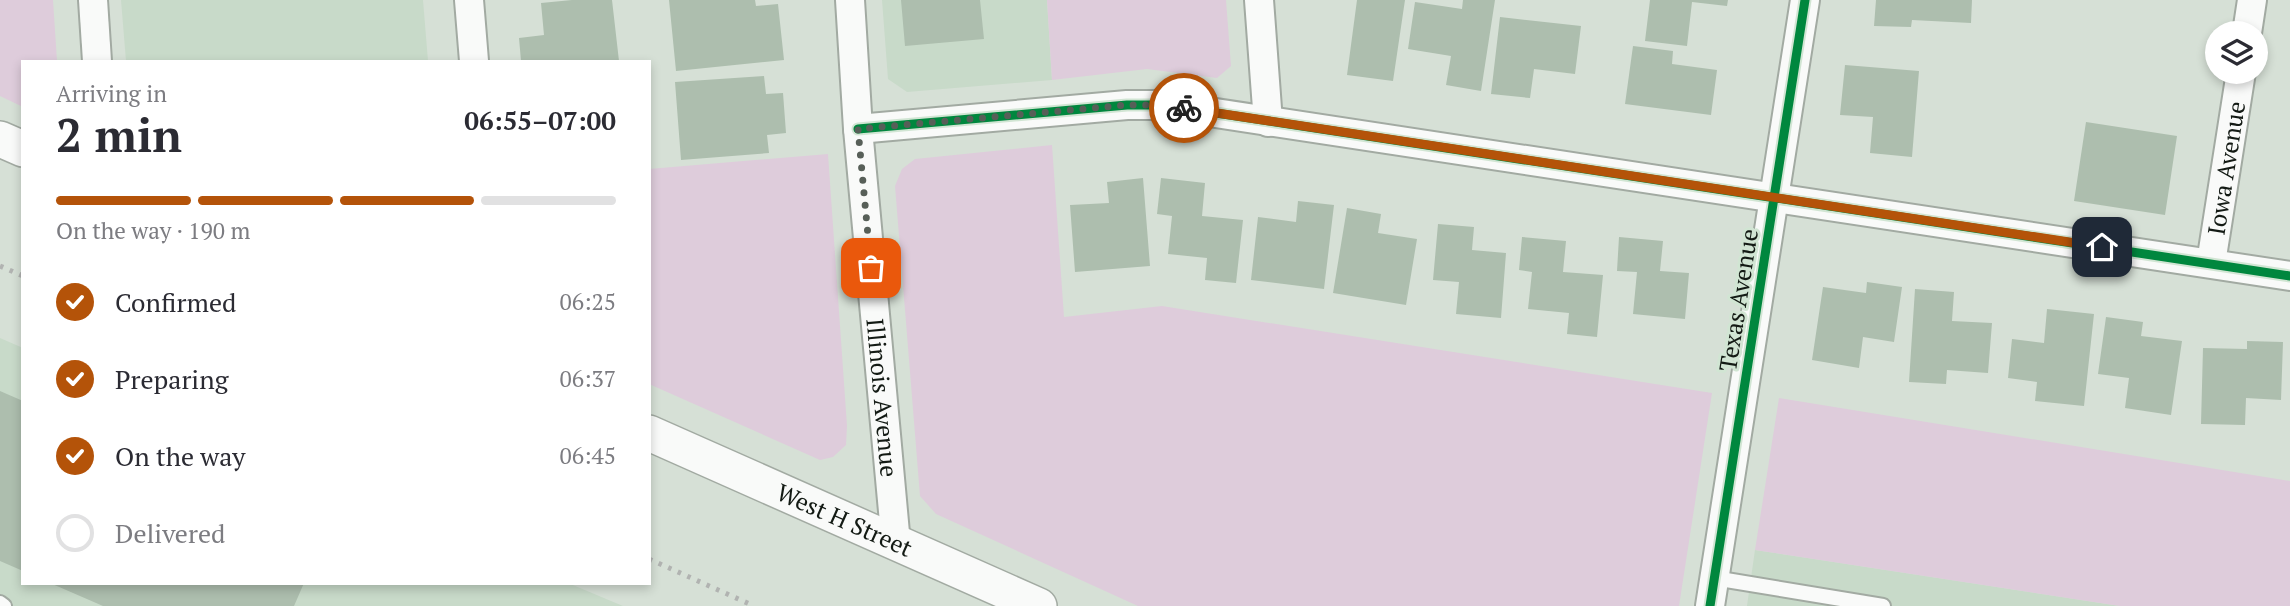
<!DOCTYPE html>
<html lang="en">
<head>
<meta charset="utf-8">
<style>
	:root { --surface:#fff; --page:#f2f2f3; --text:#2b2b33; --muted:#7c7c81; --line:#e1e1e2; --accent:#b45309 }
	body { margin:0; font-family:"PT Serif",serif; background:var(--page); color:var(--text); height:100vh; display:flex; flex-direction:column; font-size:26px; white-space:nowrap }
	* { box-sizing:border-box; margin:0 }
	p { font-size:23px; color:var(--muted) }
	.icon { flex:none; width:38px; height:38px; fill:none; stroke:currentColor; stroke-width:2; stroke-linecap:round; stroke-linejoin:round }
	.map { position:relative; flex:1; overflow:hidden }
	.drawer { position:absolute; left:21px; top:60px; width:630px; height:525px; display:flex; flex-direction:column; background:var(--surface); border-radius:0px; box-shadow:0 4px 10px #0003 }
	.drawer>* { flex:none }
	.buttons { position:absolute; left:2205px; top:21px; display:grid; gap:14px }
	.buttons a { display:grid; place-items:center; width:63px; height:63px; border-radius:50%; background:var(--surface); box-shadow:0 4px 10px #0003; font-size:35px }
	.pin { position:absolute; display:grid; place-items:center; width:60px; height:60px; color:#fff; margin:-30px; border-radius:14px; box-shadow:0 4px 10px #0006 }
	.courier { position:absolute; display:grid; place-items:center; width:70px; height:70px; margin:-35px; border:5px solid #b45309; border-radius:50%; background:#fff; color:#222; box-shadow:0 2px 9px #0007 }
	.head em { font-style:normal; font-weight:800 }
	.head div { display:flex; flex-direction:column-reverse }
	.head { display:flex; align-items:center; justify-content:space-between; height:119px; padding:0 35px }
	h1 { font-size:46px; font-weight:800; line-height:52px }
	.bar { display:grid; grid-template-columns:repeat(4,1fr); gap:10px 7px; align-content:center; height:84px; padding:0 35px }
	.bar i { height:9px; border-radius:5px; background:var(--line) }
	.bar .selected { background:var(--accent) }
	.bar p { grid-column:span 4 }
	ol { padding:0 35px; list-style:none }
	li { display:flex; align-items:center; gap:21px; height:77px }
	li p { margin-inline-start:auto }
	li .icon { padding:7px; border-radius:50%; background:var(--accent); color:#fff; stroke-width:4 }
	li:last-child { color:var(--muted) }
	li i { width:38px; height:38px; border:4px solid var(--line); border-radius:50% }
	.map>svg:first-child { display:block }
</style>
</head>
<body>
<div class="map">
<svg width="2290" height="606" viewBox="0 0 2290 606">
	<rect width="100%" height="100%" fill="#d6e0d6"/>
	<path fill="#c8dac9" d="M121,0H423L428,61H126Z
		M882,0H1047L1052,80L907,92L888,79Z
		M0,338L23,348V583H568L623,606H0Z
		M1755,550L2120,606H1747Z"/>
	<path fill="#deccdb" d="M0,0H53L57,61H23V107L0,96Z
		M1047,0H1226L1231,66L1217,78L1147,69L1052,80Z
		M1052,145L1064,317L1162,306L1712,393L1679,606H1138L936,514L920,496L895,186L902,169L915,159Z
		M828,154L847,426L846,445L833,457L820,460L649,384V169Z
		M1779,398L2290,481V606H2120L1755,550Z"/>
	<path fill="#adbeae" d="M572,0H612L619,61H521L519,38L544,35L541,3Z
		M669,0H755L756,6L778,4L784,60L676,71Z
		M901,0H980L984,39L905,46Z
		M1357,0H1405L1393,81L1347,75Z
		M1463,0H1495L1481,91L1446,85L1451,56L1408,49L1415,2L1462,9Z
		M1650,0H1728L1727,6L1692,2L1687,46L1645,41Z
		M1876,0H1972L1971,23L1912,20L1911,27L1874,26Z
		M1500,17L1581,26L1575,74L1534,69L1530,98L1491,94Z
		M1633,46L1673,51L1672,64L1717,70L1711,115L1625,104Z
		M1845,65L1919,71L1912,157L1870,153L1873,117L1840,115Z
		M764,76L766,94L783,93L786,133L767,135L769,153L681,160L675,82Z
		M2086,122L2177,136L2165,215L2074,201Z
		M1143,178L1150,266L1075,272L1070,205L1109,203L1107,182Z
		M1161,178L1205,183L1202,216L1243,220L1236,283L1205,280L1207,258L1168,254L1172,216L1157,214Z
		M1298,201L1334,205L1324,289L1251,280L1258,217L1296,222Z
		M1347,208L1381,214L1378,233L1417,239L1406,305L1333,293Z
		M1438,224L1474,227L1472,250L1506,253L1501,318L1456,314L1459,282L1433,280Z
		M1522,237L1566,241L1563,272L1603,275L1597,337L1567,334L1569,313L1528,309L1532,272L1519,270Z
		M1619,237L1663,241L1660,271L1689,273L1685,319L1633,314L1637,272L1617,271Z
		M1867,282L1902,287L1894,342L1863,337L1859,368L1812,360L1823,287L1866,293Z
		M1915,289L1954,292L1952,321L1992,323L1988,373L1947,370L1946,384L1909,382Z
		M2047,309L2094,314L2084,406L2035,401L2037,382L2008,378L2012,339L2044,343Z
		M2106,317L2143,322L2141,336L2182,341L2171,415L2125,408L2129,378L2098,374Z
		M2247,341L2283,342L2281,400L2246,398L2245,425L2201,424L2203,348L2247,349Z
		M0,391L23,401V571L0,561Z
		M50,583H304L294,606H103Z"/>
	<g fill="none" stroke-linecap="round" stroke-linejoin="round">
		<g stroke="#a2aaa2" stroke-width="18">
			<path id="service" d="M1714,578L1883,606
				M0,603L4,606"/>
		</g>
		<g stroke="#a2aaa2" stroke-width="32">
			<g id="minor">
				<path d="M93,0L97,61"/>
				<path d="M469,0L474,61"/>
				<path id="s1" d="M850,0L858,129L896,544"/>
				<path d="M1259,0L1268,122"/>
				<path d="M2247,33L2252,0"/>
				<path d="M858,129L1127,105H1163L2290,276"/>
				<path id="s2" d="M2211,263L2241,72"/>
				<path d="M1710,606L1805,0"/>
			</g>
		</g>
		<g stroke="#a2aaa2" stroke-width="38">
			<g id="tertiary">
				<path d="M0,139L23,149"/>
				<path id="s3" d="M649,433L1039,606"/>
			</g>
		</g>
		<use href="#service" stroke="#f9faf9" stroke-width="14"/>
		<use href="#minor" stroke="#f9faf9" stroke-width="28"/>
		<use href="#tertiary" stroke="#f9faf9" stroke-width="35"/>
		<path stroke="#b1b3b1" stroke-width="5" stroke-dasharray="3.5 7" stroke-linecap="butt" d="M0,266L23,276
			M649,559L754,606"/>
		<g stroke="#d1e5d3" stroke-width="13">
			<path id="cycleway" d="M858,129L1127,105H1163L2290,276
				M1710,606L1805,0"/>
		</g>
		<use href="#cycleway" stroke="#00873e" stroke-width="9"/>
	</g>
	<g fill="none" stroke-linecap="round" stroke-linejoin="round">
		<path stroke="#575f58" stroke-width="7" stroke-dasharray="0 12.6" d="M871,268L858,129L1127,105H1163L1184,108"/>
		<path stroke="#b45309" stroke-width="9" d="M1184,108L2102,247"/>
	</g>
	<g text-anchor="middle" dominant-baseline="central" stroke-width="6" stroke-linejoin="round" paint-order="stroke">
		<g font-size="24" fill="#131a14" stroke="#d1e5d3">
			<text stroke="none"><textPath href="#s2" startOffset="96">Iowa Avenue</textPath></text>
			<text transform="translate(1738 300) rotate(-81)">Texas Avenue</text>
			<text stroke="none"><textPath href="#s1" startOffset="399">Illinois Avenue</textPath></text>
			<text stroke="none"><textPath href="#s3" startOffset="214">West H Street</textPath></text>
		</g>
	</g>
</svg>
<div class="buttons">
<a><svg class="icon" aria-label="layers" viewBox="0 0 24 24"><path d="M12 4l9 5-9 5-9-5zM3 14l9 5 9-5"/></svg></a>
</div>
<div class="pin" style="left:871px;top:268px;background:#ea580c"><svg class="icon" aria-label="bag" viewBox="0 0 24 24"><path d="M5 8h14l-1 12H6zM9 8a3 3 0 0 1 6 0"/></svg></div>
<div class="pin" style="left:2102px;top:247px;background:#1f2937"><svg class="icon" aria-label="home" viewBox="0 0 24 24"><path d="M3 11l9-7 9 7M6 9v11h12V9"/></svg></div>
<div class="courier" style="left:1184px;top:108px"><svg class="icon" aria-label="bike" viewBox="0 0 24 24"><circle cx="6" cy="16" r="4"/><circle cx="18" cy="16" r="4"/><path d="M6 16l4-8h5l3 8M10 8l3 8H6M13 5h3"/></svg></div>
<section class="drawer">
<div class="head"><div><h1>2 min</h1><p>Arriving in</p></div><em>06:55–07:00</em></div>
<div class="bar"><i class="selected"></i><i class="selected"></i><i class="selected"></i><i></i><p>On the way · 190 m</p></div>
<ol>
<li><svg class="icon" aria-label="check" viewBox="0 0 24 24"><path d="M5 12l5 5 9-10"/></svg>Confirmed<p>06:25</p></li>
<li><svg class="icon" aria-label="check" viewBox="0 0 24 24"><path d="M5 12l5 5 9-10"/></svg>Preparing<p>06:37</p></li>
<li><svg class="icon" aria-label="check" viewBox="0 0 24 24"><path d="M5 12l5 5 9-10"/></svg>On the way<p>06:45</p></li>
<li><i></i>Delivered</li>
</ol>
</section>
</div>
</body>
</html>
